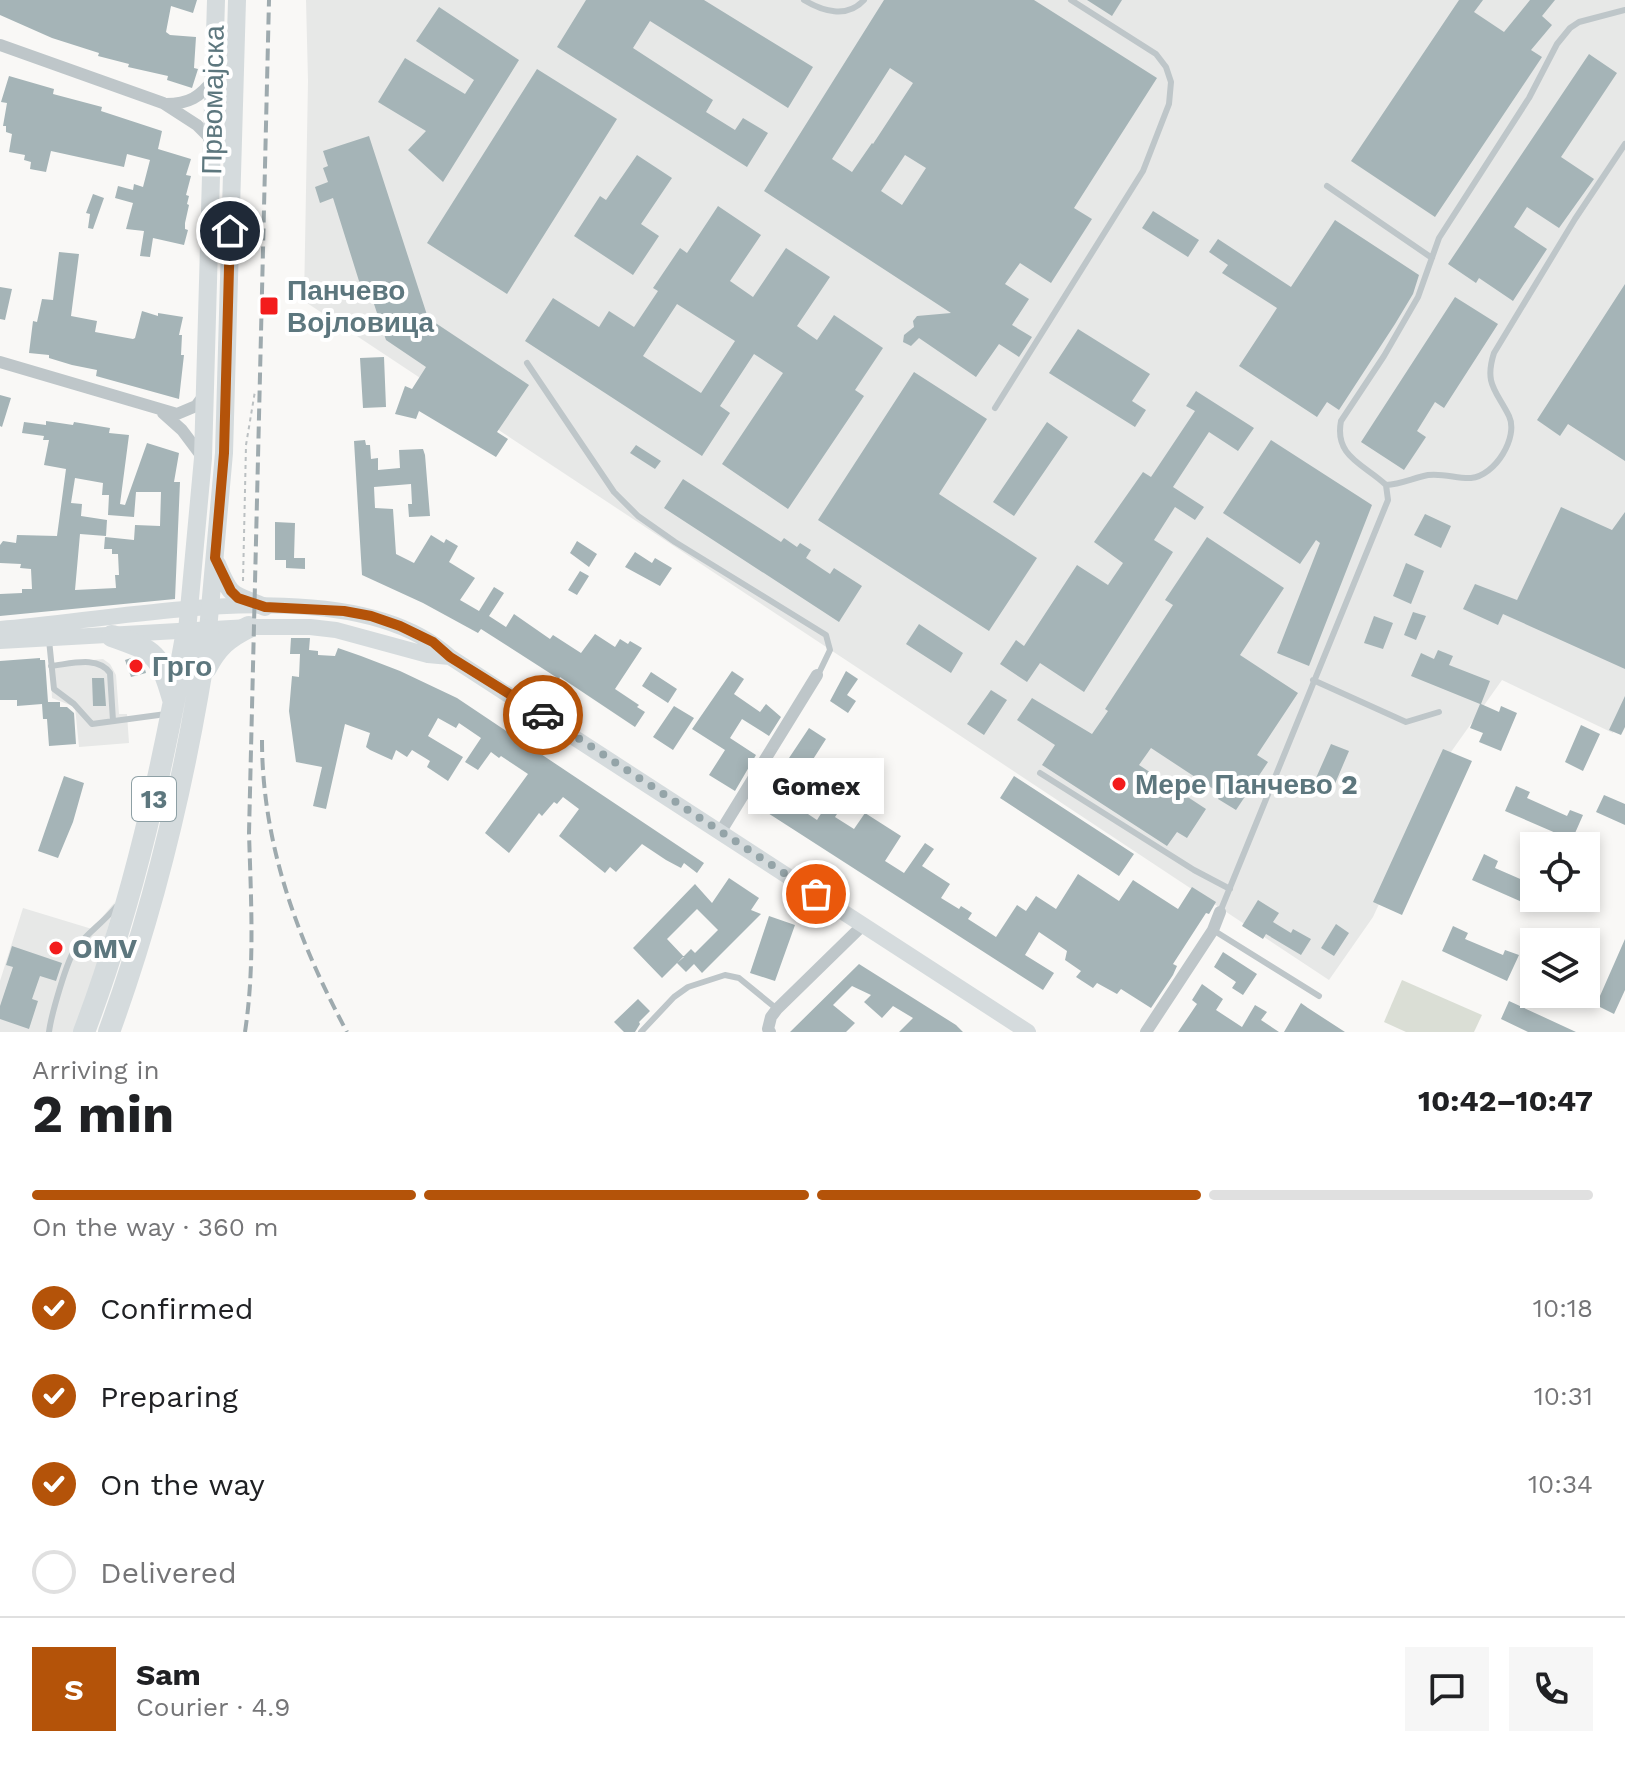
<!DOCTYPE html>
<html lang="en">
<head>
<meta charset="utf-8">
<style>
	:root { --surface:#fff; --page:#f6f6f6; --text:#202124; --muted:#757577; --line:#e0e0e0; --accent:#b45309 }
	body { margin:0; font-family:"Work Sans",sans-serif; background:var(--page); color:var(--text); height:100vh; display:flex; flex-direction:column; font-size:30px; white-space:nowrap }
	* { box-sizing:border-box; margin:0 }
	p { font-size:26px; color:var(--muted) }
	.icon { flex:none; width:44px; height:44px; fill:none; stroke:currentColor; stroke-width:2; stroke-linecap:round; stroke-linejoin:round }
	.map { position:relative; height:1032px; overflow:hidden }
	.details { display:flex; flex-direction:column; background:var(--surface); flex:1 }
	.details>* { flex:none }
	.fabs { position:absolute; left:1520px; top:832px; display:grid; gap:16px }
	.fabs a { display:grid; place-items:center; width:80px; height:80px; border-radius:0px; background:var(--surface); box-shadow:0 4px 12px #0003; font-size:40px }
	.pin { position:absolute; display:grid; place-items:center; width:68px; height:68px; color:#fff; margin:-34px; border:4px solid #fff; border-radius:50%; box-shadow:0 2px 8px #0007 }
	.courier { position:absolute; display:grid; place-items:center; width:80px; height:80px; margin:-40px; border:6px solid #b45309; border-radius:50%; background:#fff; color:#222; box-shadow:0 2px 10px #0007 }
	.bubble { position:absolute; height:56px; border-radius:0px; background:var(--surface); box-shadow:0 4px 12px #0003; font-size:26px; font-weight:700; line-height:56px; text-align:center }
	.headline em { font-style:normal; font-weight:700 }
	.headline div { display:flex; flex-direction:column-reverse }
	.headline { display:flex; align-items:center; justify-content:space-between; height:136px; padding:0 32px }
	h1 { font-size:52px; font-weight:700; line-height:60px }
	.bar { display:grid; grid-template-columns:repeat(4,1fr); gap:12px 8px; align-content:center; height:96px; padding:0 32px }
	.bar i { height:10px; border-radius:6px; background:var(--line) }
	.bar .current { background:var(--accent) }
	.bar p { grid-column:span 4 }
	.line { display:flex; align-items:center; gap:20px; padding:0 32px; border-top:2px solid var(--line) }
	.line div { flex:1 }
	.round { display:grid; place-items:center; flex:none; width:84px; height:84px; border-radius:0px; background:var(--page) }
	ol { padding:0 32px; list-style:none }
	li { display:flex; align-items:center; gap:24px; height:88px }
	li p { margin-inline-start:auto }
	li .icon { padding:8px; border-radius:50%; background:var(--accent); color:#fff; stroke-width:4 }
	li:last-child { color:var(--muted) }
	li i { width:44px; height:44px; border:4px solid var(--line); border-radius:50% }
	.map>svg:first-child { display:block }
</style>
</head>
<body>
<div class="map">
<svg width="1625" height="1032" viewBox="0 0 1625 1032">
	<rect width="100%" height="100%" fill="#f9f8f6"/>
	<path fill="#e7e8e7" d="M306,0H1625V707L1613,733L1502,680L1446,759L1373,917L1329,980L304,301L308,81Z
		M103,659L110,664L116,675L119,714H127L129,743L79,747L75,707L52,698L50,664Z
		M115,902L97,967L74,1032H0V981L23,908L92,929Z"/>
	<path fill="#daded5" d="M1402,980L1482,1015L1474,1032H1406L1384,1022Z"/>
	<path fill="#a5b4b7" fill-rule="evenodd" d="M0,0H197L193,13L171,6L166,32L170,35L196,37L194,68L198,69L192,88L167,80L168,76L128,67L129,64L98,56L99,53L52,38L0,15Z
		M586,0H704L813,67L788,108L650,21L633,48L713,100L706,112L735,130L743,118L768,133L747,167L557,47Z
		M884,0H1034L1157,78L1074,208L1092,219L1051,283L1020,263L1005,284L1029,299L1012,325L1032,337L1019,357L999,344L976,377L919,338L911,346L903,342L904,335L914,327L913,321L917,316L951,313L764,191ZM890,68L913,83L873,144L872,143L852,172L832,159ZM905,155L926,168L902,205L881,191Z
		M1087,0H1122L1112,16Z
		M1459,0H1483L1474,12L1504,32L1530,0H1555L1542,16L1552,25L1531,50L1542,57L1435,217L1351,161Z
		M439,7L519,60L443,182L408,150L426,131L378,102L405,58L465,94L474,80L416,41Z
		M1589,54L1617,73L1561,157L1594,179L1559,228L1527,207L1514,227L1547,249L1513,301L1479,278L1476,283L1448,264Z
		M537,69L617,119L507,294L427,243Z
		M9,76L54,89L53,94L102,107L101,111L162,131L158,149L191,159L186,175L191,176L186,195L189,196L187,204L189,205L185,223V229L188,230L184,245L153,238L150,257L140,256L144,231L126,229L133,203L115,198L118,186L133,190L134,184L143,187L150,160L127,154L124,167L51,151L46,172L30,169L31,162L24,160L25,155L9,152L12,134L6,132V126H3L7,103L1,102Z
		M369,136L428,318L529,385L497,432L508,439L496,457L419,411L416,419L395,414L405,386L412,389L426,367L386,340L369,289L363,291L359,281L333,198L320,203L315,187L328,182L323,168L328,166L323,151Z
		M637,155L672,178L641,224L659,236L633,275L574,236L600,196L606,200Z
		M93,194L104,198L93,229L88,228L90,214L86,213Z
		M718,206L761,235L730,281L753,297L786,248L830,277L797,326L817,340L834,315L883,348L855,390L864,396L788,509L722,464L783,373L754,354L720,406L730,413L702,456L525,341L553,298L599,327L609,311L634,327L658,291L653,288L680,248L687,253ZM677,304L735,341L701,393L643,356Z
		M1153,211L1199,240L1188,257L1142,228Z
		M1335,220L1419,275L1413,294L1395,324L1339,410L1327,402L1317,417L1239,366L1277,308L1222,273L1228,265L1209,252L1218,239L1291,287Z
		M59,252L79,254L71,316L97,321L95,332L133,339L135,338L142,311L158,316V313L183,317L179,335H182L181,355H184L179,399L96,376L97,370L72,365L49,358V355L29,353L33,321L37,322L42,299L53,300Z
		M1625,284V461L1568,424L1560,436L1537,420Z
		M0,287L12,289L5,320L0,319Z
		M1455,297L1498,324L1444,408L1435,402L1417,431L1426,437L1404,470L1361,442Z
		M1078,329L1150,374L1132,401L1146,410L1135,427L1049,373Z
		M384,357L386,407L363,408L360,358Z
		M914,372L987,419L939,494L1037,558L989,631L818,520Z
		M1196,391L1254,428L1238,451L1209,432L1173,487L1204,507L1195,520L1175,507L1154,540L1173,552L1084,692L1040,663L1027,682L1000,664L1016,640L1024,646L1077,565L1108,585L1123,563L1094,542L1143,472L1151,477L1195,411L1186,406Z
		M0,395L11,398L2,427L0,426Z
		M46,421L73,425L74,422L110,428L109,433L129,435L120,504L125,505L147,443L179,453L174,482H180L175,599L0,616V594L22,593V589H32L31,569L20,568L21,564L0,563V545L3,541L16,543L17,535L57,536L66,469L44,465L49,440H43L44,436L22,433L24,422L46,425ZM75,478L103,483L102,495H109L108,515L134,517L136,492H161L160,526L135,525L134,540L105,537L104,549H112V554H118L119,575H115L116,588L75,590L80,534L106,536L107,520L81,516L82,504L71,503Z
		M1047,422L1068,437L1014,516L993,502Z
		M365,440L366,445H370L371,459L378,458V470L400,468L399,450L423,449L425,455L430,516L409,517L408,504H412L411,484L374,487L375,508L393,509L396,554L414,563L431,535L444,543L446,539L458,546L449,562L475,578L460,600L479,611L494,587L504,593L489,616L506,627L514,614L550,639L553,635L581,653L595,634L615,647L620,639L628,644L630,641L642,648L615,689L639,705L637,707L645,712L635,727L560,677L559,679L481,629L478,633L423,603L362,575L354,441Z
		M1271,440L1372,505L1309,666L1277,653L1320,543L1316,540L1300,564L1223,513Z
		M636,445L661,461L655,469L630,453Z
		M683,479L781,542L784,538L797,547L800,543L811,550L806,558L830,574L834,568L862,586L839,622L664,508Z
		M1561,507L1612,530L1625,512V669L1503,614L1498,625L1463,609L1475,584L1517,600Z
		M1425,514L1451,526L1441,548L1414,535Z
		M275,522L295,523L294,558H305V569L286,568V560H275Z
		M1207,537L1284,588L1240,655L1298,693L1257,755L1268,762L1236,810L1218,799L1221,794L1151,748L1139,765L1206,809L1187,838L1177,832L1167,846L1042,765L1055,745L1017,720L1032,698L1092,734L1108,711L1105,709L1173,605L1165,600Z
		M577,541L597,554L589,567L570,553Z
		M635,552L652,563L655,558L672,568L660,586L625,567Z
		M1406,563L1424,571L1411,604L1393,596Z
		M580,571L589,576L577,595L568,590Z
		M1413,612L1426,616L1416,640L1404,635Z
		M1374,616L1393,623L1383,649L1364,643Z
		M919,624L963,653L951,673L906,644Z
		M291,638H310L309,650L318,651V655L335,656L338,648L361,656L400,671L457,698L704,863L697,873L684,863L681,868L666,860L642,844L616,872L610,867L605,873L559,836L579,809L563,797L557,804L554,802L542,816L539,813L509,853L485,833L528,774L501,756L499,758L491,752L478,770L465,762L481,738L459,723L456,728L438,718L428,736L463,757L448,781L427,767L430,761L412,750L407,757L396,750L392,760L370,750L366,747L370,733L345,724L326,809L313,806L322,767L296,762L289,711L292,676L299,677L300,654H290Z
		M1438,650L1453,656L1449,665L1490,681L1481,704L1499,712L1501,706L1517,713L1501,751L1479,742L1483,733L1470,728L1480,704L1411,676L1421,653L1434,659Z
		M40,658V660H45L48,702H60V707H67L74,713L76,744L49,746L47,719H43L42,704L17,706V700H0V661Z
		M131,658L144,666L146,673L131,677L125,660Z
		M732,671L744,679L734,694L760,712L766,704L781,717L769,736L742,719L730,738L756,755L735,791L709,775L725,750L692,729Z
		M846,671L858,679L847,695L856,701L848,713L830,701Z
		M651,672L677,689L668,703L642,686Z
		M92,678H104L106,706H93Z
		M991,690L1007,700L984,735L967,724Z
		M1625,696V727L1621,735L1609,730Z
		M674,706L694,718L673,750L653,737Z
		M1581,725L1600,734L1583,771L1565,762Z
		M809,728L826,739L787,800L817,820L839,785L851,793L835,817L854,829L865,813L901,836L885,861L904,873L925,843L934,849L922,866L950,884L941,898L959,909L961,906L972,913L968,919L996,937L1017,905L1026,911L1036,896L1056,909L1078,874L1119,901L1133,880L1178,909L1192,887L1216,902L1209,914L1206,913L1173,964L1177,966L1173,975L1151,1008L1121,989L1117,994L1097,983L1093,988L1076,977L1081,971L1065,960L1067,951L1039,932L1025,955L1054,973L1043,990L757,806Z
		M1331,744L1349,751L1334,786L1316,778Z
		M1443,749L1472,761L1402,915L1373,902Z
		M64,776L84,783L73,822L58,858L38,851Z
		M1014,776L1134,854L1119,876L1000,798Z
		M1516,786L1530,792L1527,798L1567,816L1570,810L1583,815L1572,840L1505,811Z
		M1604,795L1625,804V825L1596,812Z
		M1484,854L1498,861L1495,868L1534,885V898H1545L1540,910L1472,880Z
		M729,878L759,898L751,910L761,914L702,973L694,964L686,972L677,963L662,978L633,948L695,884L712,903ZM697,909L718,930L695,953L691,949L677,963L684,957L667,939Z
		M1258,900L1279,913L1273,922L1291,933L1293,929L1311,939L1301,955L1266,934L1263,939L1242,926Z
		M769,916L795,925L775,981L750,973Z
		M1336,924L1349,933L1334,956L1321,948Z
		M1453,926L1468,933L1465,939L1503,955L1505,950L1519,955L1507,981L1442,951Z
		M1625,939V990L1614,1014L1596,1005Z
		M12,946L62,963L56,981L40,976L32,999L38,1001L29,1029L0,1019V1006L13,967L6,965Z
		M1223,952L1257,974L1243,995L1232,988L1236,982L1214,967Z
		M859,964L956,1025L963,1032H899L913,1018L893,1006L882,1018L864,1002L871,995L852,986L833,1005L855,1023L846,1032H790Z
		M1202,984L1223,999L1216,1010L1242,1027L1255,1005L1267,1012L1261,1020L1279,1032H1178L1197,1004L1192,1000Z
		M638,999L650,1011L639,1022L640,1024L635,1032H624L614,1022Z
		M1509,1001L1576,1032H1528L1501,1019Z
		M1301,1003L1308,1008L1345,1032H1284Z"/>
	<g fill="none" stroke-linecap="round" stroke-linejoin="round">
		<path stroke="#bbc0c2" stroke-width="2" stroke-dasharray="4 4" stroke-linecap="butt" d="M243,581L246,445L255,391"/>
		<path stroke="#bec6c9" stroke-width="6" d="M804,0C822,11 847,19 864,0
			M1327,186L1432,258
			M527,363L614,492L638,516L675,542L826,635L830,650L818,675
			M995,408L1143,171L1169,104L1171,82L1166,67L1156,54L1071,0
			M1386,485C1401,484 1413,478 1428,475C1444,473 1458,479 1471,478C1495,476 1519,437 1509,416C1496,390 1484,384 1494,353L1575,219L1625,144
			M49,640L54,689L74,704L92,724L166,714
			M51,666C70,664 98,655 110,673L113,721
			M1313,680L1406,722L1439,712
			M1040,773L1194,870L1230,889
			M1220,912L1388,500L1386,485C1364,464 1334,457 1341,421L1384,356L1418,297L1439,238L1529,98L1557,44L1570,28L1579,22L1625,10
			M1213,930L1319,996
			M49,1032C51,1016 67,959 76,948C87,933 104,922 116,907
			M641,1032L674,997L688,987L725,975L739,978L777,1009"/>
		<path stroke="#bec6c9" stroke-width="12" d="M0,45L163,103L197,125L213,141
			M166,104C189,104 200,97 214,79
			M0,362L177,414L196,406L205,394
			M163,413L182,430L203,458
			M721,831L817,675
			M770,1032L768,1029L771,1017L777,1009L863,925
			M1146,1032L1213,930L1220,912"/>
		<path stroke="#d5dbdd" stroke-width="16" d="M0,629C123,620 352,567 450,657L1028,1032
			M0,641L249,627H310L336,630L428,655L450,657"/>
		<path stroke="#d5dbdd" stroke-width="18" d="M217,564C232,600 232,593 265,607
			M208,630L224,453L237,0
			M187,631L203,458L216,0"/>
		<path stroke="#d5dbdd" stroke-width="22" d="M112,636C155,651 160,654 173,699
			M206,668C217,647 228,637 249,627
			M84,1032C133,903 163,767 187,631
			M109,1032C156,903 188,766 208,630"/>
		<path stroke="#9eaaae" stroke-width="4" stroke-dasharray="12 6" stroke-linecap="butt" d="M262,740C262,844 298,941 347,1032
			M245,1032C255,966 251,900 249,833L269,0"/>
	</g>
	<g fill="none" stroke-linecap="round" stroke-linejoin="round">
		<path stroke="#94a4a8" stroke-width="8" stroke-dasharray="0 14.4" d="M543,715L816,894"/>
		<path stroke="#b45309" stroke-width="10" d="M230,231L224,453L215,558L231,591L238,598L265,607L344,611L371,616L400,626L433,642L450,657L543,715"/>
	</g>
	<g fill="#f31c1c" stroke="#fff" stroke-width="3">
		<rect x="259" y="296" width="20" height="20" rx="4"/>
		<circle cx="136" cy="666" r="8"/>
		<circle cx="1119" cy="784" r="8"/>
		<circle cx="56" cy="948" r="8"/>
	</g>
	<g text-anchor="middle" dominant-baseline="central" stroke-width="8" stroke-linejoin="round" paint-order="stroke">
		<rect fill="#fff" stroke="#8ea0a5" stroke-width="2" x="132" y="777" width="44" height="44" rx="6"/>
		<g font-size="26" font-weight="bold" fill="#5d777e">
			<text x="154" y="799">13</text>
		</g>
		<g font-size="28" fill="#5d777e" stroke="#fff">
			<text transform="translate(213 100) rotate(-89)">Првомајска</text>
		</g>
		<g font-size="28" font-weight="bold" fill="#5d777e" stroke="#fff" text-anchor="start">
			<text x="287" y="290">Панчево<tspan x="287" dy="32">Војловица</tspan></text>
			<text x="152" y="666">Грго</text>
			<text x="1135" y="784">Мере Панчево 2</text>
			<text x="72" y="948">OMV</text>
		</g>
	</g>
</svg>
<div class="fabs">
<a><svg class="icon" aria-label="locate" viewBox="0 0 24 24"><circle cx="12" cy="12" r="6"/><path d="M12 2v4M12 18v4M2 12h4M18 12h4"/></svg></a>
<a><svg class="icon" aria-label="layers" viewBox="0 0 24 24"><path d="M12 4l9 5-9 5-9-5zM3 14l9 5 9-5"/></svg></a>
</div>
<div class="pin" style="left:816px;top:894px;background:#ea580c"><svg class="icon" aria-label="bag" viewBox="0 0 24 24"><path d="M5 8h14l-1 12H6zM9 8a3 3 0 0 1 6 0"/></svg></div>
<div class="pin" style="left:230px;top:231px;background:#1f2937"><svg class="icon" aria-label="home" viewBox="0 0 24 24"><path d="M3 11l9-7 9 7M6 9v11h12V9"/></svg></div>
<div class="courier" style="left:543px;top:715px"><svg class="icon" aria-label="car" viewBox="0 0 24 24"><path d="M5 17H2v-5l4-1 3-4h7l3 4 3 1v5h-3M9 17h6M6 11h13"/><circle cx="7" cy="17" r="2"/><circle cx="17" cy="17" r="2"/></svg></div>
<div class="bubble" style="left:748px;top:758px;width:136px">Gomex</div>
</div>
<section class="details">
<div class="headline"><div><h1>2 min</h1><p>Arriving in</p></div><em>10:42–10:47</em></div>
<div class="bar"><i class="current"></i><i class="current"></i><i class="current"></i><i></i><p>On the way · 360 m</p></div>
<ol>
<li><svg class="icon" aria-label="check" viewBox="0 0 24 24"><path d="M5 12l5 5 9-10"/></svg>Confirmed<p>10:18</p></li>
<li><svg class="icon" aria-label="check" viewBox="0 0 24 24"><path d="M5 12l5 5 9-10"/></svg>Preparing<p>10:31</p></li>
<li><svg class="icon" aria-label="check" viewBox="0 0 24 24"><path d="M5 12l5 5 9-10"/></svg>On the way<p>10:34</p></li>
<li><i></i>Delivered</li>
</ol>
<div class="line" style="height:144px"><b class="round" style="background:var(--accent);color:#fff">S</b><div><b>Sam</b><p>Courier · 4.9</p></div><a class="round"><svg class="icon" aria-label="chat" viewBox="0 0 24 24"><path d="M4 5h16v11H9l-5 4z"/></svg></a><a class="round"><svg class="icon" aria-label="phone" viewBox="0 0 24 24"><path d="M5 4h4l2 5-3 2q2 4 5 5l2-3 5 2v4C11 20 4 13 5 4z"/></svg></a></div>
</section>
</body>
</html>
